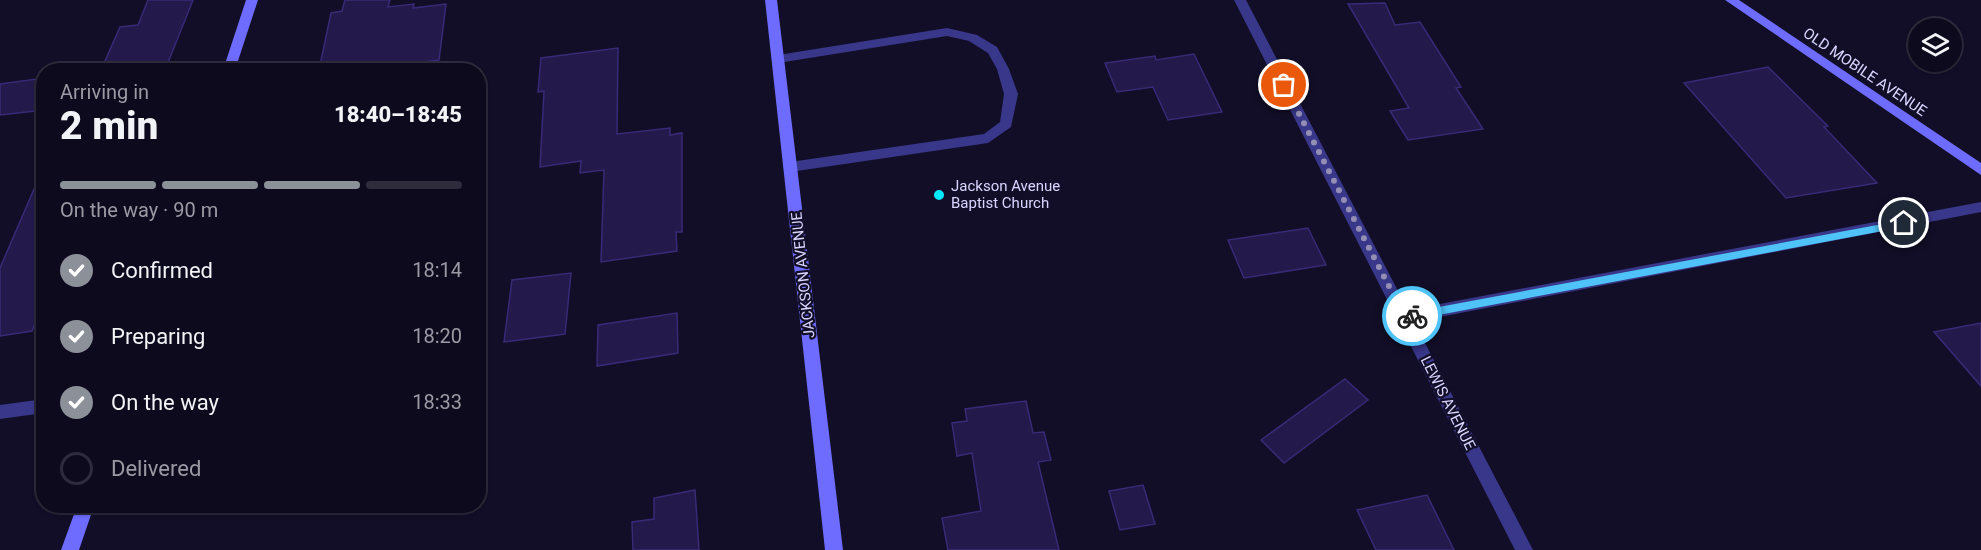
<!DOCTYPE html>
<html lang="en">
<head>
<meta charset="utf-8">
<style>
	:root { --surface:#0e0a1e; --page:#171327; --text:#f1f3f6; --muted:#9b9aa4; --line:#2e2b3c; --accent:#8c9099 }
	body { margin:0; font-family:Roboto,sans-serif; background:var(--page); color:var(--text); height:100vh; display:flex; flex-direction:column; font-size:22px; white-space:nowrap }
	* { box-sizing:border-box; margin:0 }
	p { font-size:20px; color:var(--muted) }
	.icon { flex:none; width:33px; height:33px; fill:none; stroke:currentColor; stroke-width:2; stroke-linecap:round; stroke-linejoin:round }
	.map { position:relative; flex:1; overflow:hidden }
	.drawer { position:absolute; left:36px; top:63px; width:450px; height:450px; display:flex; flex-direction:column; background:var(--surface); border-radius:24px; box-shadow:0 2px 4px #0004,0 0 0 2px var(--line) }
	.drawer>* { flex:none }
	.buttons { position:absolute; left:1908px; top:18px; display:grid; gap:12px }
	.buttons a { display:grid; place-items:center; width:54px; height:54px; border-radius:50%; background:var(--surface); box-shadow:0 2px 4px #0004,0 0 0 2px var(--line); font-size:30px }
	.pin { position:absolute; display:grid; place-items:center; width:51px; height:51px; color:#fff; margin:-26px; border:3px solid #fff; border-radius:50%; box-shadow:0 2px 6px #0007 }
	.courier { position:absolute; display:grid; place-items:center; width:60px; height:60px; margin:-30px; border:4px solid #4fc3f7; border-radius:50%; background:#fff; color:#222; box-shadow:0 2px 8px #0007 }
	.summary em { font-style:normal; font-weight:800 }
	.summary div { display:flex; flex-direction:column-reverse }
	.summary { display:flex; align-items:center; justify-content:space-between; height:102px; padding:0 24px }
	h1 { font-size:39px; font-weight:800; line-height:45px }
	.bar { display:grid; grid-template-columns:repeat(4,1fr); gap:9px 6px; align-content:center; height:72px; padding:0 24px }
	.bar i { height:8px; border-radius:4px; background:var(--line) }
	.bar .on { background:var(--accent) }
	.bar p { grid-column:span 4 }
	ol { padding:0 24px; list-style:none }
	li { display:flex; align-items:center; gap:18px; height:66px }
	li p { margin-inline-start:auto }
	li .icon { padding:6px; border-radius:50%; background:var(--accent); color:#fff; stroke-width:4 }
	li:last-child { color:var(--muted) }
	li i { width:33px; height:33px; border:3px solid var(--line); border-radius:50% }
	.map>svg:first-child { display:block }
</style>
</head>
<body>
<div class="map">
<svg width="1981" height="550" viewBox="0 0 1981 550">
	<rect width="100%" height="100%" fill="#120e28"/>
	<path fill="#23194a" stroke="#382a77" stroke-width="1.5" d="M148,0H193L165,70H101L120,27L138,25Z
		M345,0H390L388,7L414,4L413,8L446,4L439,60L365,70H319L331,13L342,11Z
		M1385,3L1395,25L1420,22L1461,87L1456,88L1483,129L1408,140L1390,111L1409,108L1348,4Z
		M618,48L617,134L670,128V135L682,133V232H676L677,251L601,262L604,170L580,173L581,161L540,167L544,91L538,92L541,58Z
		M1194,54L1222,112L1168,120L1153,87L1117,92L1105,63L1155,56L1156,60Z
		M1768,67L1828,126L1824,127L1877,183L1786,198L1684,83Z
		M44,78V110L0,115V84Z
		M44,166V301L32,331L0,336V268Z
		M1308,228L1326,265L1244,278L1228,240Z
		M571,273L565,334L504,342L512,280Z
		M677,313L678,353L597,366L598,325Z
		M1981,323V386L1934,332Z
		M1345,379L1368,400L1284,463L1261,440Z
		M1026,401L1033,433L1044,432L1051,460L1038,462L1059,550H948L942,518L981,511L972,453L957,456L952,423L967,421L965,409Z
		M1143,485L1155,524L1120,530L1109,491Z
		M695,490L699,550H633L632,522L654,519V498Z
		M1427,495L1454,550H1376L1357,510Z"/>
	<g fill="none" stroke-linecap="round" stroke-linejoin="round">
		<path fill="#393789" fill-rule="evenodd" d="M947,28L977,35L997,47L1009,69L1018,94L1011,127L988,143L790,172L785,171L783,167L790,162L984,134L1000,122L1004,94L997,69L988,53L969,41L947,36L778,63L772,59L778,55Z"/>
		<path fill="#393789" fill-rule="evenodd" d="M1234,0H1246L1408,310L1981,202V212L1414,322L1533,550H1515Z
			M44,399V413L0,419V405Z"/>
		<path fill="#6e6cff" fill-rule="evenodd" d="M246,0H258L235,70H223Z
			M765,0H777L843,550H825Z
			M1725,0H1739L1981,163V175Z
			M77,506H94L79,550H61Z"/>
	</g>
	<path fill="#4fc3f7" d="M1904,220L1908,223L1904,227L1412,320L1407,316L1412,312Z"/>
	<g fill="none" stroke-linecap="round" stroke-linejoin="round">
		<path stroke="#938fb4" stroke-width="6" stroke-dasharray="0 10.8" d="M1284,85L1405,317L1412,316"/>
	</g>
	<circle fill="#01e9ff" stroke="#120e28" stroke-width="2" cx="939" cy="195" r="6"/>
	<g text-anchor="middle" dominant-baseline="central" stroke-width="4.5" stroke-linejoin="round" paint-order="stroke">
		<g font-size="15" fill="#d9d5ff" stroke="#120e28">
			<text transform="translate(1865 72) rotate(34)">OLD MOBILE AVENUE</text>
			<text transform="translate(803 275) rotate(-96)">JACKSON AVENUE</text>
			<text transform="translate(1448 403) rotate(63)">LEWIS AVENUE</text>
		</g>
		<g font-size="15" fill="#d9d5ff" stroke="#120e28" text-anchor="start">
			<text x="951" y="186">Jackson Avenue<tspan x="951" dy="17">Baptist Church</tspan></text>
		</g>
	</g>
</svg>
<div class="buttons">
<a><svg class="icon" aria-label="layers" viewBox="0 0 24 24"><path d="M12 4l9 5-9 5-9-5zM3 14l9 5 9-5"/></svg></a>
</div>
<div class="pin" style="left:1284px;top:85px;background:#ea580c"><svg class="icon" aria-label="bag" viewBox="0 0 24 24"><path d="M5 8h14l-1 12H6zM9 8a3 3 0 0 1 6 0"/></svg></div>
<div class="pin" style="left:1904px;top:223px;background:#1f2937"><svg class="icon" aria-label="home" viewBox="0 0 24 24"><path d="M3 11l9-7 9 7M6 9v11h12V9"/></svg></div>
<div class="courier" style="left:1412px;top:316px"><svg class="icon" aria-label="bike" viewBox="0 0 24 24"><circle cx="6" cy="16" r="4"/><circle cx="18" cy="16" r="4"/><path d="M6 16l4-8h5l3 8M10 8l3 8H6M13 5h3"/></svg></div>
<section class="drawer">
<div class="summary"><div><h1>2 min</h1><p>Arriving in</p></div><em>18:40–18:45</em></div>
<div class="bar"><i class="on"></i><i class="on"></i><i class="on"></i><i></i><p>On the way · 90 m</p></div>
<ol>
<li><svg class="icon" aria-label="check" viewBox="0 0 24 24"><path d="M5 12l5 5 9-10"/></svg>Confirmed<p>18:14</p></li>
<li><svg class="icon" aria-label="check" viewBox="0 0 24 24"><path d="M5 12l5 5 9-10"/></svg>Preparing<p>18:20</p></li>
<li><svg class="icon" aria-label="check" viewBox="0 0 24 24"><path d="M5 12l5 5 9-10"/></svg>On the way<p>18:33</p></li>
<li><i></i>Delivered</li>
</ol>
</section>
</div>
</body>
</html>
